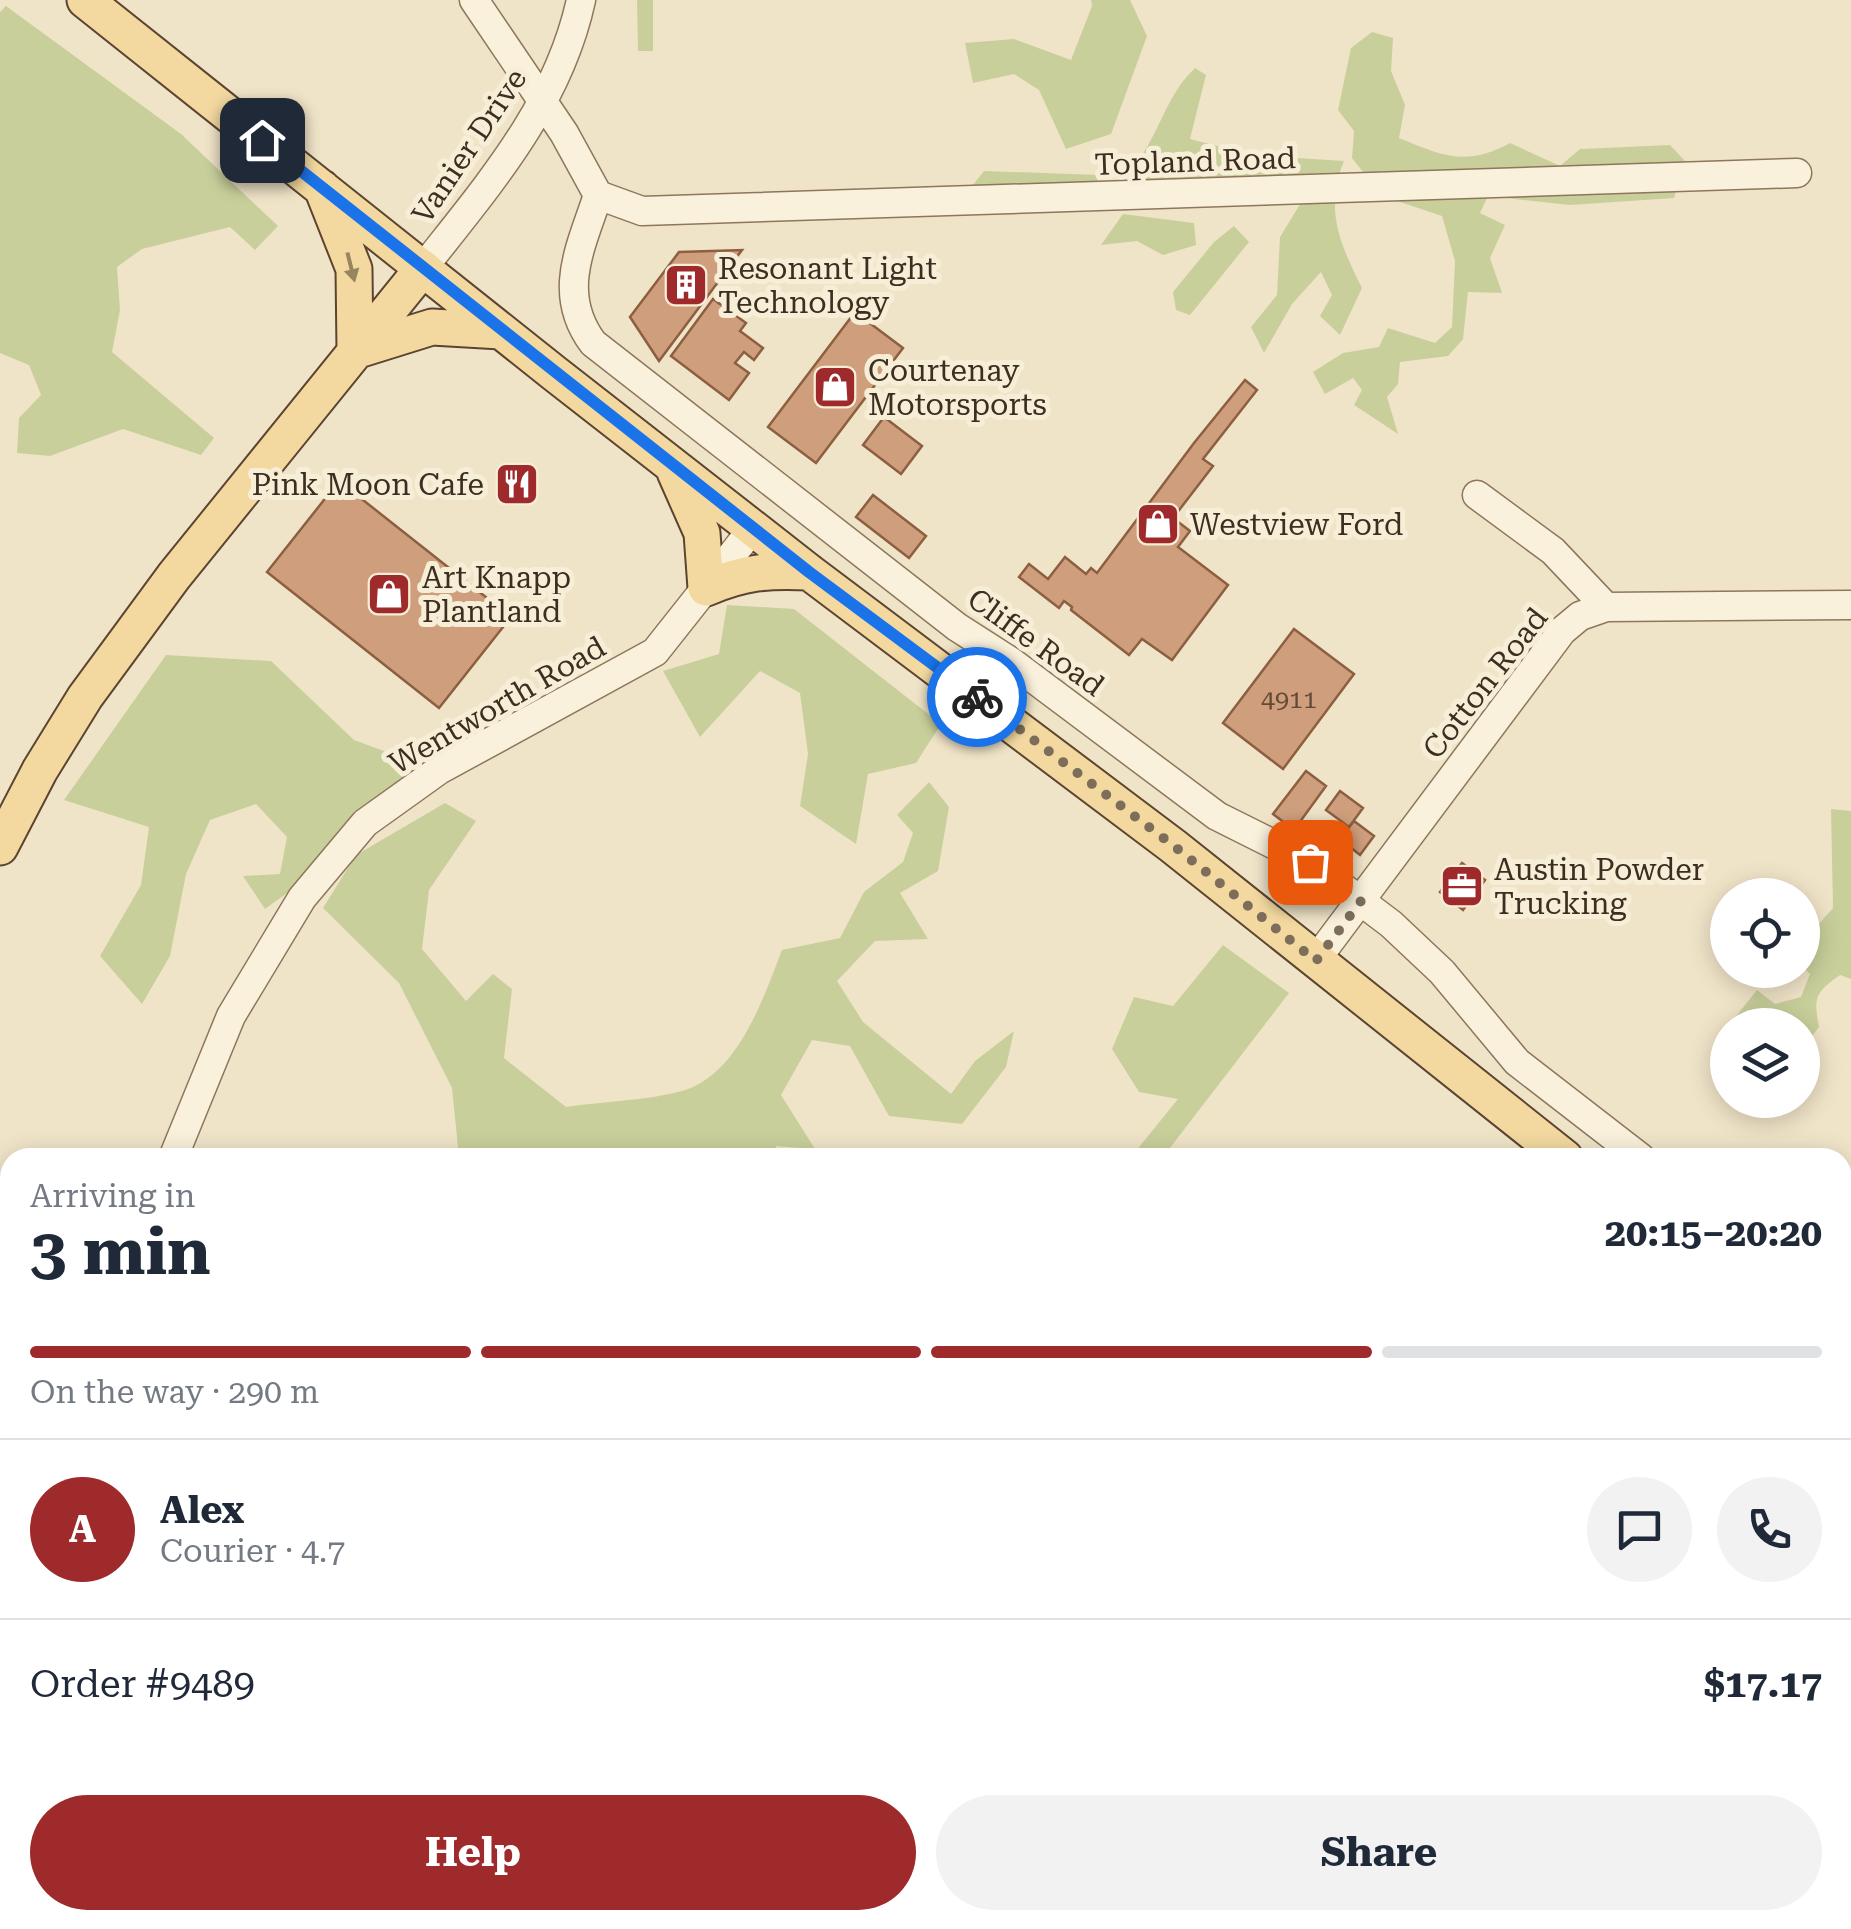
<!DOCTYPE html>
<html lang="en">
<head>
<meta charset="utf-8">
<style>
	:root { --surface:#fff; --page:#f2f2f3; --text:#1f2937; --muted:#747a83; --line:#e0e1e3; --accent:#9e2a2b }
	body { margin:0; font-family:"Roboto Serif",serif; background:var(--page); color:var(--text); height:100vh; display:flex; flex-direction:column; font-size:38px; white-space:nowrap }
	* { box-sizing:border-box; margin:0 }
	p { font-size:32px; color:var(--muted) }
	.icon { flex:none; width:55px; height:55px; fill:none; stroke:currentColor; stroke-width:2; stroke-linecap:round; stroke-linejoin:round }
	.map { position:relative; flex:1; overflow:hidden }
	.sheet { position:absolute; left:0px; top:1148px; width:1852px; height:782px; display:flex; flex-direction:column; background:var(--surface); border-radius:30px 30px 0 0; box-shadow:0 5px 25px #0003 }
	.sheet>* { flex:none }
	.fabs { position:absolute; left:1710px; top:878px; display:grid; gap:20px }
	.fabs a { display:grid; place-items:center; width:110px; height:110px; border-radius:50%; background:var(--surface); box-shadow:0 5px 25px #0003; font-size:50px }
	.pin { position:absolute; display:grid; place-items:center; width:85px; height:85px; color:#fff; margin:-42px; border-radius:20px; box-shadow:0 5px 15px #0006 }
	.courier { position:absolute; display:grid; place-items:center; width:100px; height:100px; margin:-50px; border:8px solid #1a73e8; border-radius:50%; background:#fff; color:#222; box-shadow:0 2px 12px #0007 }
	.summary em { font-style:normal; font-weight:700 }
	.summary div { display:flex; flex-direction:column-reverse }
	.summary { display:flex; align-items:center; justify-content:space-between; height:170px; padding:0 30px }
	h1 { font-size:65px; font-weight:700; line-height:75px }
	.bar { display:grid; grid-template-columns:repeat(4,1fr); gap:15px 10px; align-content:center; height:120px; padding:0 30px }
	.bar i { height:12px; border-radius:8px; background:var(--line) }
	.bar .active { background:var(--accent) }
	.bar p { grid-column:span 4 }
	.line { display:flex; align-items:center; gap:25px; padding:0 30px; border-top:2px solid var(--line) }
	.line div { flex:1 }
	.round { display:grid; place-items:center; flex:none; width:105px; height:105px; border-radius:52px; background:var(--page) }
	.primary-button { display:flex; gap:20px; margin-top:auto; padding:20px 30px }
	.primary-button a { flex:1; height:115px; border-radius:60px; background:var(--accent); color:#fff; font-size:40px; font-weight:700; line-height:115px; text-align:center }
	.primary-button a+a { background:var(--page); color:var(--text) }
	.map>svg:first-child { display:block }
</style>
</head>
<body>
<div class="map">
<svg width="1851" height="1929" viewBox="0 0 1851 1929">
	<rect width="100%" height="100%" fill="#f0e4c8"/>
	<path fill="#c9cf9b" d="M637,0H653V51H638Z
		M1091,0H1130L1147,36L1111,134L1066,149L1039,90L1014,74L973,83L965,43L1014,39L1071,60L1092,6Z
		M6,6L181,134L278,226L255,250L230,227L142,249L117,267L120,310L112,352L214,438L201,455L123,429L50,456L17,453L19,418L41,395L29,365L0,353V12Z
		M1372,32L1393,38L1391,71L1405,105L1399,138C1443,156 1466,167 1510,143L1560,166L1580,149L1670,145L1685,161L1674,198L1570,205L1488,196L1480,213L1505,225L1490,258L1502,293L1468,292L1463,339L1448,356L1400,362L1398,384L1387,397L1398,434L1354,405L1362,390L1353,378L1325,394L1313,372L1343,353L1379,347L1388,328L1435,343L1452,327L1455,261L1442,216L1382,196L1352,158L1354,131L1338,110L1351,48Z
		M1195,68L1206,75L1190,139L1251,155L1344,161C1324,209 1340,244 1362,288L1340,335L1320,316L1332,295L1321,272L1292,304L1264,353L1251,327L1277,295L1280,237L1302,201L1130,202L1129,172C1160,138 1163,98 1195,68Z
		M984,171L1098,175L1093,204L969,190Z
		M1123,214L1194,223L1196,245L1163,255L1137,241L1101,245Z
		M1234,226L1249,242L1190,315L1176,310L1173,292L1214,242Z
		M727,605L794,609L941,724L916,763L868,774L856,844L800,806L808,754L800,693L760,671L700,737L663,671L719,654Z
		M166,655L271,661L354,740L411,761V788L312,875L265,909L243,876L280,874L287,837L256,804L210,820L186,874L170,956L142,1004L100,956L141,885L149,827L64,800Z
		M929,782L949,807L938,871L900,893L928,939L875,941L837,981L863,1022L951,1094L975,1061L1014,1031L1006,1067L962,1124L889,1116L850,1046L812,1040L781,1095L815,1149L776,1146L774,1158H622L578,1150L540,1157H459L452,1088L399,983L323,908L356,855L445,803L476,821L429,890L422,949L466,1001L493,974L512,989L504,1058L566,1107C603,1101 645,1101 682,1091C738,1075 763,999 782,950L840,938L864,892L903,862L913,833L897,815Z
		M1831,809L1851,811V979L1840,975C1816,992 1813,997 1819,1027L1803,1048L1802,1025H1729L1757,990L1775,1004L1801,997L1810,974L1803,967V901L1806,899L1818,925L1833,908Z
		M1223,945L1289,993L1163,1157H1131L1178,1099L1139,1092L1112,1049L1134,997L1173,1006Z
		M1842,1429L1851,1435V1537L1843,1536Z
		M0,1457L10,1466V1920H40V1929H0Z
		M858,1920H1191L1188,1929H871Z
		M1361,1920H1595L1594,1929H1354Z
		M1656,1920H1782L1787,1929H1663Z"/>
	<path fill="#cf9f7d" stroke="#8d5f41" stroke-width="2.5" d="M742,250L659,361L630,317L679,252Z
		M713,299L746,323L740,331L763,348L754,360L744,352L735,363L749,373L729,400L671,356Z
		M855,312L903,348L816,463L768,427Z
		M1245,380L1257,390L1203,459L1213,466L1173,518L1190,531L1178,547L1228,585L1172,660L1142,639L1129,655L1071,610L1072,607L1064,601L1059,608L1019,577L1029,564L1048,579L1065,557L1086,574L1091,568L1097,573L1194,443Z
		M884,417L922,446L901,474L863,445Z
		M339,481L511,617L439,708L267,572Z
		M873,495L926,536L909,558L856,517Z
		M1294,629L1354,674L1283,769L1223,723Z
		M1306,771L1326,786L1294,830L1273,814Z
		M1340,791L1363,808L1349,827L1326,810Z
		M1354,821L1374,836L1360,855L1340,839Z
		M1462,863L1485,880L1463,910L1440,892Z"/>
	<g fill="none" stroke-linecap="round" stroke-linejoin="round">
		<g stroke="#8d765c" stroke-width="31">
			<path id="minor" d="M474,0L564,133L598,195C581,247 556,293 593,343L957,627L1010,661L1217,816L1309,862L1391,924L1442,972L1517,1062L1641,1158
				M598,195L642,211L1797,173
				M423,268C488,185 558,106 581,0
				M1477,495L1553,551L1606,607
				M1315,961L1562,631L1580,616L1606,607L1851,605
				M173,1158L231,1016L302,898L365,823L439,770L655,652L754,527
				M1842,1278L1851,1280
				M0,1294L10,1298
				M106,1920L186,1929
				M819,1920L830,1929
				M1641,1920V1929
				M40,1929V1920
				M291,1929L292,1920"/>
		</g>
		<g stroke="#5b4430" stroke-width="39">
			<path id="major" d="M85,0L554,373L809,572L1173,846L1565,1158
				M322,188L354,269L355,351
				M355,351L432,327L501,331
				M675,472L702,533L706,588C744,572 767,570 809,572
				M0,847L40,770L85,697L174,576L423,268
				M1842,1373L1851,1379"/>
		</g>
		<use href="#minor" stroke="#faf1dc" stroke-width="28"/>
		<use href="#major" stroke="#f3d9a0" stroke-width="35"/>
	</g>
	<defs><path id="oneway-solid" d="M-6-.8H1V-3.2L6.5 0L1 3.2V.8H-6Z" transform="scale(2.5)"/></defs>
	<use fill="#988460" href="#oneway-solid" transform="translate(351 267) rotate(76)"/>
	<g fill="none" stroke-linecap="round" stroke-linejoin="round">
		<path stroke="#7c6e5b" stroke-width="10" stroke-dasharray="0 18" d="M977,697L1174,846L1316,961L1361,901L1310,862"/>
		<path stroke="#1a73e8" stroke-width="12" d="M262,140L809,572L977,697"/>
	</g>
	<defs>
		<g id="building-square" transform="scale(2.25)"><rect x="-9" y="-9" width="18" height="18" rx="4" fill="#9e2a2b" stroke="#f7eed8"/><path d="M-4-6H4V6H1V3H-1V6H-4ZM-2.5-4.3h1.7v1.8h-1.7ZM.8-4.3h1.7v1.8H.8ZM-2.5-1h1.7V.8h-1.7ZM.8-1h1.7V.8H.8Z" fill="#fff"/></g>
		<g id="shop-square" transform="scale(2.25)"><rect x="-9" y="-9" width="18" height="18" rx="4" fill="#9e2a2b" stroke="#f7eed8"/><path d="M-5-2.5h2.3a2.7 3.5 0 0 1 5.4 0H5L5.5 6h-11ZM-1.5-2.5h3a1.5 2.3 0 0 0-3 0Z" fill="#fff"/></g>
		<g id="restaurant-square" transform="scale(2.25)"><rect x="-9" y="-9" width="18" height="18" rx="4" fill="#9e2a2b" stroke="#f7eed8"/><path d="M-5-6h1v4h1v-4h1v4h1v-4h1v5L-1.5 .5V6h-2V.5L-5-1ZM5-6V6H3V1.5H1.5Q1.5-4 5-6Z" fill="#fff"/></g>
		<g id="office-square" transform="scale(2.25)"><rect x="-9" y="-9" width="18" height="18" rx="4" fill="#9e2a2b" stroke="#f7eed8"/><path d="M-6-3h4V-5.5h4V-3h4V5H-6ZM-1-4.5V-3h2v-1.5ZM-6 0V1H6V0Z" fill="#fff"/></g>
	</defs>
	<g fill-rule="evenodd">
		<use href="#building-square" x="686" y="285"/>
		<use href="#shop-square" x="835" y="387"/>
		<use href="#restaurant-square" x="517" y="484"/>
		<use href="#shop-square" x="1158" y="524"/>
		<use href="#shop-square" x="389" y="594"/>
		<use href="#office-square" x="1462" y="886"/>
	</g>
	<g text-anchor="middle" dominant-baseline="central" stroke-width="10" stroke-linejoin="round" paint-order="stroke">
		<g font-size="25" fill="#624a37">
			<text x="1289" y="699">4911</text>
		</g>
		<g font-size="30" fill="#3d2e20" stroke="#f7eed8">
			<text transform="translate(469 146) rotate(-56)">Vanier Drive</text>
			<text transform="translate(1195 161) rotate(-2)">Topland Road</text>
			<text transform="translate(1036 642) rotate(36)">Cliffe Road</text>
			<text transform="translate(1485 683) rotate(-52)">Cotton Road</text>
			<text transform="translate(497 705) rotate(-30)">Wentworth Road</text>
		</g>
		<g font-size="30" fill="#3d2e20" stroke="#f7eed8" text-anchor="start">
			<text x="718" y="268">Resonant Light<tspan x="718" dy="34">Technology</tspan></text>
			<text x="868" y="370">Courtenay<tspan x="868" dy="34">Motorsports</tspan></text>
			<text x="484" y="484" text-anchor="end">Pink Moon Cafe</text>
			<text x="1190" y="524">Westview Ford</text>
			<text x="422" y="577">Art Knapp<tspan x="422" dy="34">Plantland</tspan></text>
			<text x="1494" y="869">Austin Powder<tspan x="1494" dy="34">Trucking</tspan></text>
		</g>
	</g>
</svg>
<div class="fabs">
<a><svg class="icon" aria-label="locate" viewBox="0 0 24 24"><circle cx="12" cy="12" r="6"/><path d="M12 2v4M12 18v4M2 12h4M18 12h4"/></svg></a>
<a><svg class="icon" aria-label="layers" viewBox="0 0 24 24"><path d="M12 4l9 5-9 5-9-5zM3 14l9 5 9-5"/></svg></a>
</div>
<div class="pin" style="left:1310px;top:862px;background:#ea580c"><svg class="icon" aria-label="bag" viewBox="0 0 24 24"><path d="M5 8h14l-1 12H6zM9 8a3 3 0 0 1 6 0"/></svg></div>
<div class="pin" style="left:262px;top:140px;background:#1f2937"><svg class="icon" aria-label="home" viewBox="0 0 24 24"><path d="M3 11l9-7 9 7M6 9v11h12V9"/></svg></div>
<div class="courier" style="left:977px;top:697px"><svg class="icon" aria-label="bike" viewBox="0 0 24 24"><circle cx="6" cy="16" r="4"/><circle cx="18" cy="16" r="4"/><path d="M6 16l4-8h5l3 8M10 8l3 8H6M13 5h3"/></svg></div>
<section class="sheet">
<div class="summary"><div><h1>3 min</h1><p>Arriving in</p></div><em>20:15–20:20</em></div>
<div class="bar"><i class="active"></i><i class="active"></i><i class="active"></i><i></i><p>On the way · 290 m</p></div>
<div class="line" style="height:180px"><b class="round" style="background:var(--accent);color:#fff">A</b><div><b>Alex</b><p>Courier · 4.7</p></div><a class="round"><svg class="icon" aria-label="chat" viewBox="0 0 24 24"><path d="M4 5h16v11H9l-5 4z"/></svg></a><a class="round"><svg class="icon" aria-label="phone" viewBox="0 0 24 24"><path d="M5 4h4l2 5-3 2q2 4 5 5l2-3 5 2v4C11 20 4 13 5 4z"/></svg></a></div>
<div class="line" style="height:130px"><div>Order #9489</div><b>$17.17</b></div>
<div class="primary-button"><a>Help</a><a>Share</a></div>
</section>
</div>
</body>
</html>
